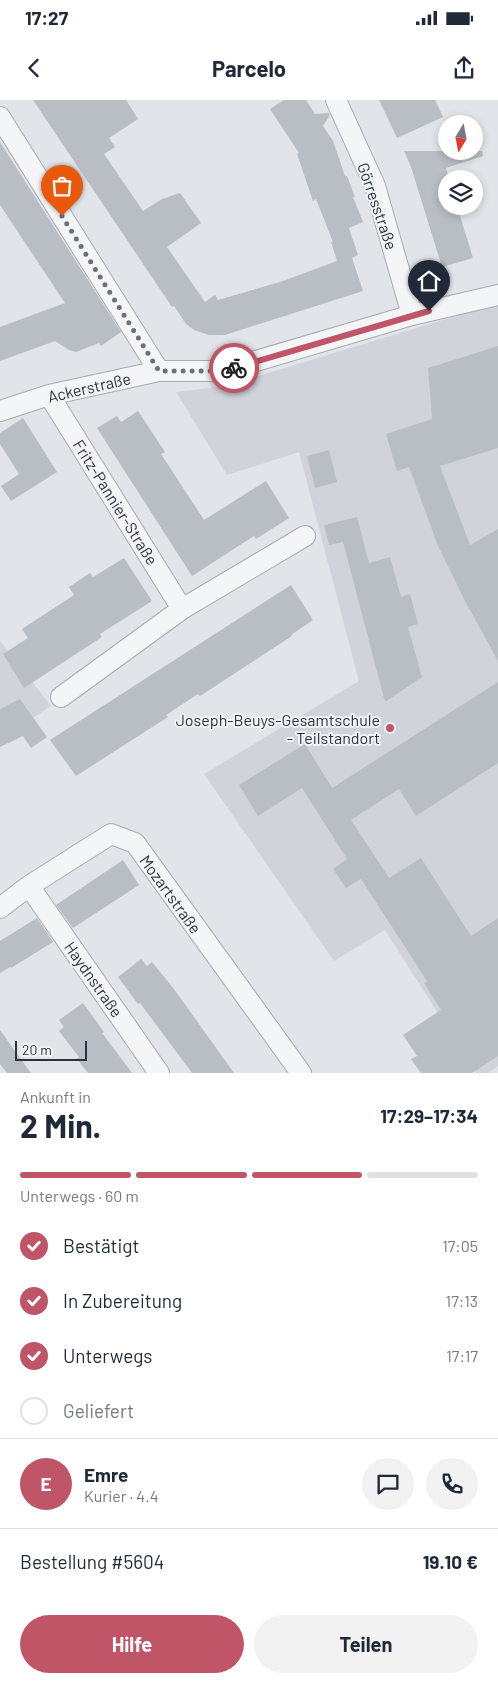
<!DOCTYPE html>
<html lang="de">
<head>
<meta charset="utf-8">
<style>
	:root { --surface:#fff; --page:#f2f2f3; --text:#1f2937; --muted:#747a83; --line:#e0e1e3; --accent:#bf5567 }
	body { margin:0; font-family:Barlow,sans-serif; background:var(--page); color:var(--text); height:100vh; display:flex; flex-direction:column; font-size:19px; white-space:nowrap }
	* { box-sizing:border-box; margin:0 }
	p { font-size:16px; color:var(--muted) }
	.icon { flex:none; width:28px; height:28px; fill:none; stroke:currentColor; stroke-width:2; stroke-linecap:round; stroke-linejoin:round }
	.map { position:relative; height:973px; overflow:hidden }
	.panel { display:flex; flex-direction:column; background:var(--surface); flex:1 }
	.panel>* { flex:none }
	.needle { width:32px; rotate:190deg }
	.fabs { position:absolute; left:438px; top:15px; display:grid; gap:10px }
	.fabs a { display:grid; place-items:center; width:45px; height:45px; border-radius:50%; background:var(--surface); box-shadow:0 2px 8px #0003; font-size:25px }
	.scale { position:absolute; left:15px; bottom:12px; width:72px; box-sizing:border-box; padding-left:5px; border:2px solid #2b333e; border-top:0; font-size:14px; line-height:18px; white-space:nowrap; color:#2b333e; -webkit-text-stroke:4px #f1f3f6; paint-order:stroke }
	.pin { position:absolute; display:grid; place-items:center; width:42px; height:42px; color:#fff; margin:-51px -21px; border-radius:50% 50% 50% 0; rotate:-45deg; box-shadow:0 0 5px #0007 }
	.pin .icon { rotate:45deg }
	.courier { position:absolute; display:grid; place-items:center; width:50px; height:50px; margin:-25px; border:4px solid #bf5567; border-radius:50%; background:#fff; color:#222; box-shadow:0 1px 6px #0007 }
	.summary em { font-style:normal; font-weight:700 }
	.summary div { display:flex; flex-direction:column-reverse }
	.summary { display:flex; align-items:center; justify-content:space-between; height:85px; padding:0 20px }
	h1 { font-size:32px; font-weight:700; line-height:38px }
	.bar { display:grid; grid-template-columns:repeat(4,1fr); gap:8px 5px; align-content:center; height:60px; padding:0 20px }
	.bar i { height:6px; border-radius:4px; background:var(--line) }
	.bar .current { background:var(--accent) }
	.bar p { grid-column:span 4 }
	.line { display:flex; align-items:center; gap:12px; padding:0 20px; border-top:1px solid var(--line) }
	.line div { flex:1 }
	.round { display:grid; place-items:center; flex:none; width:52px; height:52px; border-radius:26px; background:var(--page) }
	ol { padding:0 20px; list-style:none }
	li { display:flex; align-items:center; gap:15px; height:55px }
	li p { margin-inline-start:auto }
	li .icon { padding:5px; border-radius:50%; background:var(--accent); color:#fff; stroke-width:4 }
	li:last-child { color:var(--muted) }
	li i { width:28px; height:28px; border:2px solid var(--line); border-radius:50% }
	.cta { display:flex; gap:10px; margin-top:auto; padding:10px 20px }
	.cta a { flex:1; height:58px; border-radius:30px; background:var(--accent); color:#fff; font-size:20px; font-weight:700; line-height:58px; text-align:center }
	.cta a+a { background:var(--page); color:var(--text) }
	.status { display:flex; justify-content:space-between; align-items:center; height:35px; padding:0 25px; background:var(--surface); direction:ltr }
	.status svg { height:14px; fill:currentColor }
	header { display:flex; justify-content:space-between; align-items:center; height:65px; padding:0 20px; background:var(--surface); font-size:22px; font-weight:700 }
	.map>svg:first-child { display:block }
</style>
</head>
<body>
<div class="status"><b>17:27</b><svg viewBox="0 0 49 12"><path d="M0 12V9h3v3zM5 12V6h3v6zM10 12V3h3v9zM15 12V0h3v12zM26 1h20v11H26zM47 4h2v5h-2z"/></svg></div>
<header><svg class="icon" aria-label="back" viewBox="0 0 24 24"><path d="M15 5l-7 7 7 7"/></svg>Parcelo<svg class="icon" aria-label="share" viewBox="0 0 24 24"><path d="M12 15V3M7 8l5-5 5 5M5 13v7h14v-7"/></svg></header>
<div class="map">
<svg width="498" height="973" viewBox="0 0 498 973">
	<rect width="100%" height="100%" fill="#e1e4e8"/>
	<path fill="#d0d4da" d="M498,203V966L488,973H476L385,830L334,861L204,674L359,581L299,352L227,375L176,292L226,286Z
		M0,541L51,606L0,640Z"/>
	<path fill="#b9bec5" d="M33,0H126L138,19L109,38L115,47L104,54L143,111L162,99L180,93L201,123L167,147L205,202L215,195L218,200L283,181L337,161L331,142H333L316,99L313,101L297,54L299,53L270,9L284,0H306L315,14L329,13L330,15L323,26L333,41L345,76H347L355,97H353L363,122L349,128L358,155L352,158L363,191L225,235H209L194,230L186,224L174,206L172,207Z
		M379,0H435L443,17L397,38Z
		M0,42L121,232L101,246L99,243L76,252L69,250L55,241L0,261V227L65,203L0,105Z
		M404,51H482L483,56L446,68L449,79H446V106H457L473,158L442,167L411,67Z
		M498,246V348L440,366L470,445L498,429V561L465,501L438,446L409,367L397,371L386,334L432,319L428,268Z
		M138,311L165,352L161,354L204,420L266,381L289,418L256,439L254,436L192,476L97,328L117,316L121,322Z
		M23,318L57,372L11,401L1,386L19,374L0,344V333Z
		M329,350L337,382L315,388L307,356Z
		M357,417L369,463L390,457L401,497L410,494L418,524L408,527L422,577L385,602L343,442L329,445L324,425Z
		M124,458L152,501L100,534L102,537L24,588L3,554L28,538L22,529L74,495L69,487L90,473L93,477Z
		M291,485L313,520L291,535L292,536L200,596L198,594L166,615L168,617L76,676L50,640Z
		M498,582V663L416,716L399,689L351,720L389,778L421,758L471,836L498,818V956L472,973H421L411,959L417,956L403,935L441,910L424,883L427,881L361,779L346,788L333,769L347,759L302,688L258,716L239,685L305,644L332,688Z
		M20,599L47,637L31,648L23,636L0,647V609Z
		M123,760L139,785L73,828L56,805Z
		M37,818L53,842L11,868L10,867L0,873V841Z
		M141,859L147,866L152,862L174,889L234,973H192L140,903L138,904L118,877Z
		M83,903L104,932L102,933L132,973H88L77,959L79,957L59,931L64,927L59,920Z
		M0,930L20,958L31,973H7L0,964Z"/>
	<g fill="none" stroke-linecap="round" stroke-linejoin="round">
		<g stroke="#a7abb2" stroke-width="22">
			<path id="street" d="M336,0L375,86L412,215
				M0,17L159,271
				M49,295L182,509
				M0,311L49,295L159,271H222L412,215L498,195
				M61,597L182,509L305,436
				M29,786L159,973
				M0,808L29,786L111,734L135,743L301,973"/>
		</g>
		<use href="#street" stroke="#f4f5f7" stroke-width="20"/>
	</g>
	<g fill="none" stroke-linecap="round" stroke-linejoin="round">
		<path stroke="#6b717a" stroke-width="5" stroke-dasharray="0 9" d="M62,116L159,271H222L234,268"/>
		<path stroke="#bf5567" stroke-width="6" d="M234,268L429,211"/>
	</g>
	<circle fill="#bf5567" stroke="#f1f3f6" stroke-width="2" cx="390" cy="628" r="5"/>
	<g text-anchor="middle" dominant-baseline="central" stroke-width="4" stroke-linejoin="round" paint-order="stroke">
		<g font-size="16" fill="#2b333e" stroke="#f1f3f6">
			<text transform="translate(378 106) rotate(71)">Görresstraße</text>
			<text transform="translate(89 287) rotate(-13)">Ackerstraße</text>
			<text transform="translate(116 402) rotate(58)">Fritz-Pannier-Straße</text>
			<text transform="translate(171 794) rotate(54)">Mozartstraße</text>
			<text transform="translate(94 879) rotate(55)">Haydnstraße</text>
		</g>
		<g font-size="16" fill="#2b333e" stroke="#f1f3f6" text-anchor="end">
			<text x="380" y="619">Joseph-Beuys-Gesamtschule<tspan x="380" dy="18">- Teilstandort</tspan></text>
		</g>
	</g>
</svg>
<div class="fabs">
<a><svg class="needle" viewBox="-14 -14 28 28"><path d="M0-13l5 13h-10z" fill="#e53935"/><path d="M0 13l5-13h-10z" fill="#747a83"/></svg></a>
<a><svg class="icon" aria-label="layers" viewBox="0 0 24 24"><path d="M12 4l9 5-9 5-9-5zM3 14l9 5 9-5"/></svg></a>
</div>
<div class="scale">20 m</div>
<div class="pin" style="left:62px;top:116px;background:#ea580c"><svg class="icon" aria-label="bag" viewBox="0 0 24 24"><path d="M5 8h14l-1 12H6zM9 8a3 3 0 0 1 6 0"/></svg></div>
<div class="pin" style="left:429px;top:211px;background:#1f2937"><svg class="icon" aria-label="home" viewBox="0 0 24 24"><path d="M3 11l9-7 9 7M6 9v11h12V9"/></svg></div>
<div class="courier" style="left:234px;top:268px"><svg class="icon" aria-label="bike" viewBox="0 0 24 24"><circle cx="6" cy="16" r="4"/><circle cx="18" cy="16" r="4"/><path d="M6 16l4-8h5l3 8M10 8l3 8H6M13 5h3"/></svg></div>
</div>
<section class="panel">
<div class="summary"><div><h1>2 Min.</h1><p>Ankunft in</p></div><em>17:29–17:34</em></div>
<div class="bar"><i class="current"></i><i class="current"></i><i class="current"></i><i></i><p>Unterwegs · 60 m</p></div>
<ol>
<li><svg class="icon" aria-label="check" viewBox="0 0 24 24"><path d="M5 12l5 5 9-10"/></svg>Bestätigt<p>17:05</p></li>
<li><svg class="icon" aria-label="check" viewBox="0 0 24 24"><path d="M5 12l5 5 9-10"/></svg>In Zubereitung<p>17:13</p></li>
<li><svg class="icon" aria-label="check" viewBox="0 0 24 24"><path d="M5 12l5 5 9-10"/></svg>Unterwegs<p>17:17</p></li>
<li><i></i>Geliefert</li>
</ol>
<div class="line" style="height:90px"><b class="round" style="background:var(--accent);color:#fff">E</b><div><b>Emre</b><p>Kurier · 4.4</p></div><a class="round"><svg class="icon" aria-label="chat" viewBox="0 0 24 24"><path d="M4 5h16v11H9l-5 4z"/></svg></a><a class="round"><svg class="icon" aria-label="phone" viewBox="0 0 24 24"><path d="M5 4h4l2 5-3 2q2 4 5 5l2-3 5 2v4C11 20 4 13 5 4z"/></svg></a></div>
<div class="line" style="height:65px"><div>Bestellung #5604</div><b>19.10 €</b></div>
<div class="cta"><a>Hilfe</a><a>Teilen</a></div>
</section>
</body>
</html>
